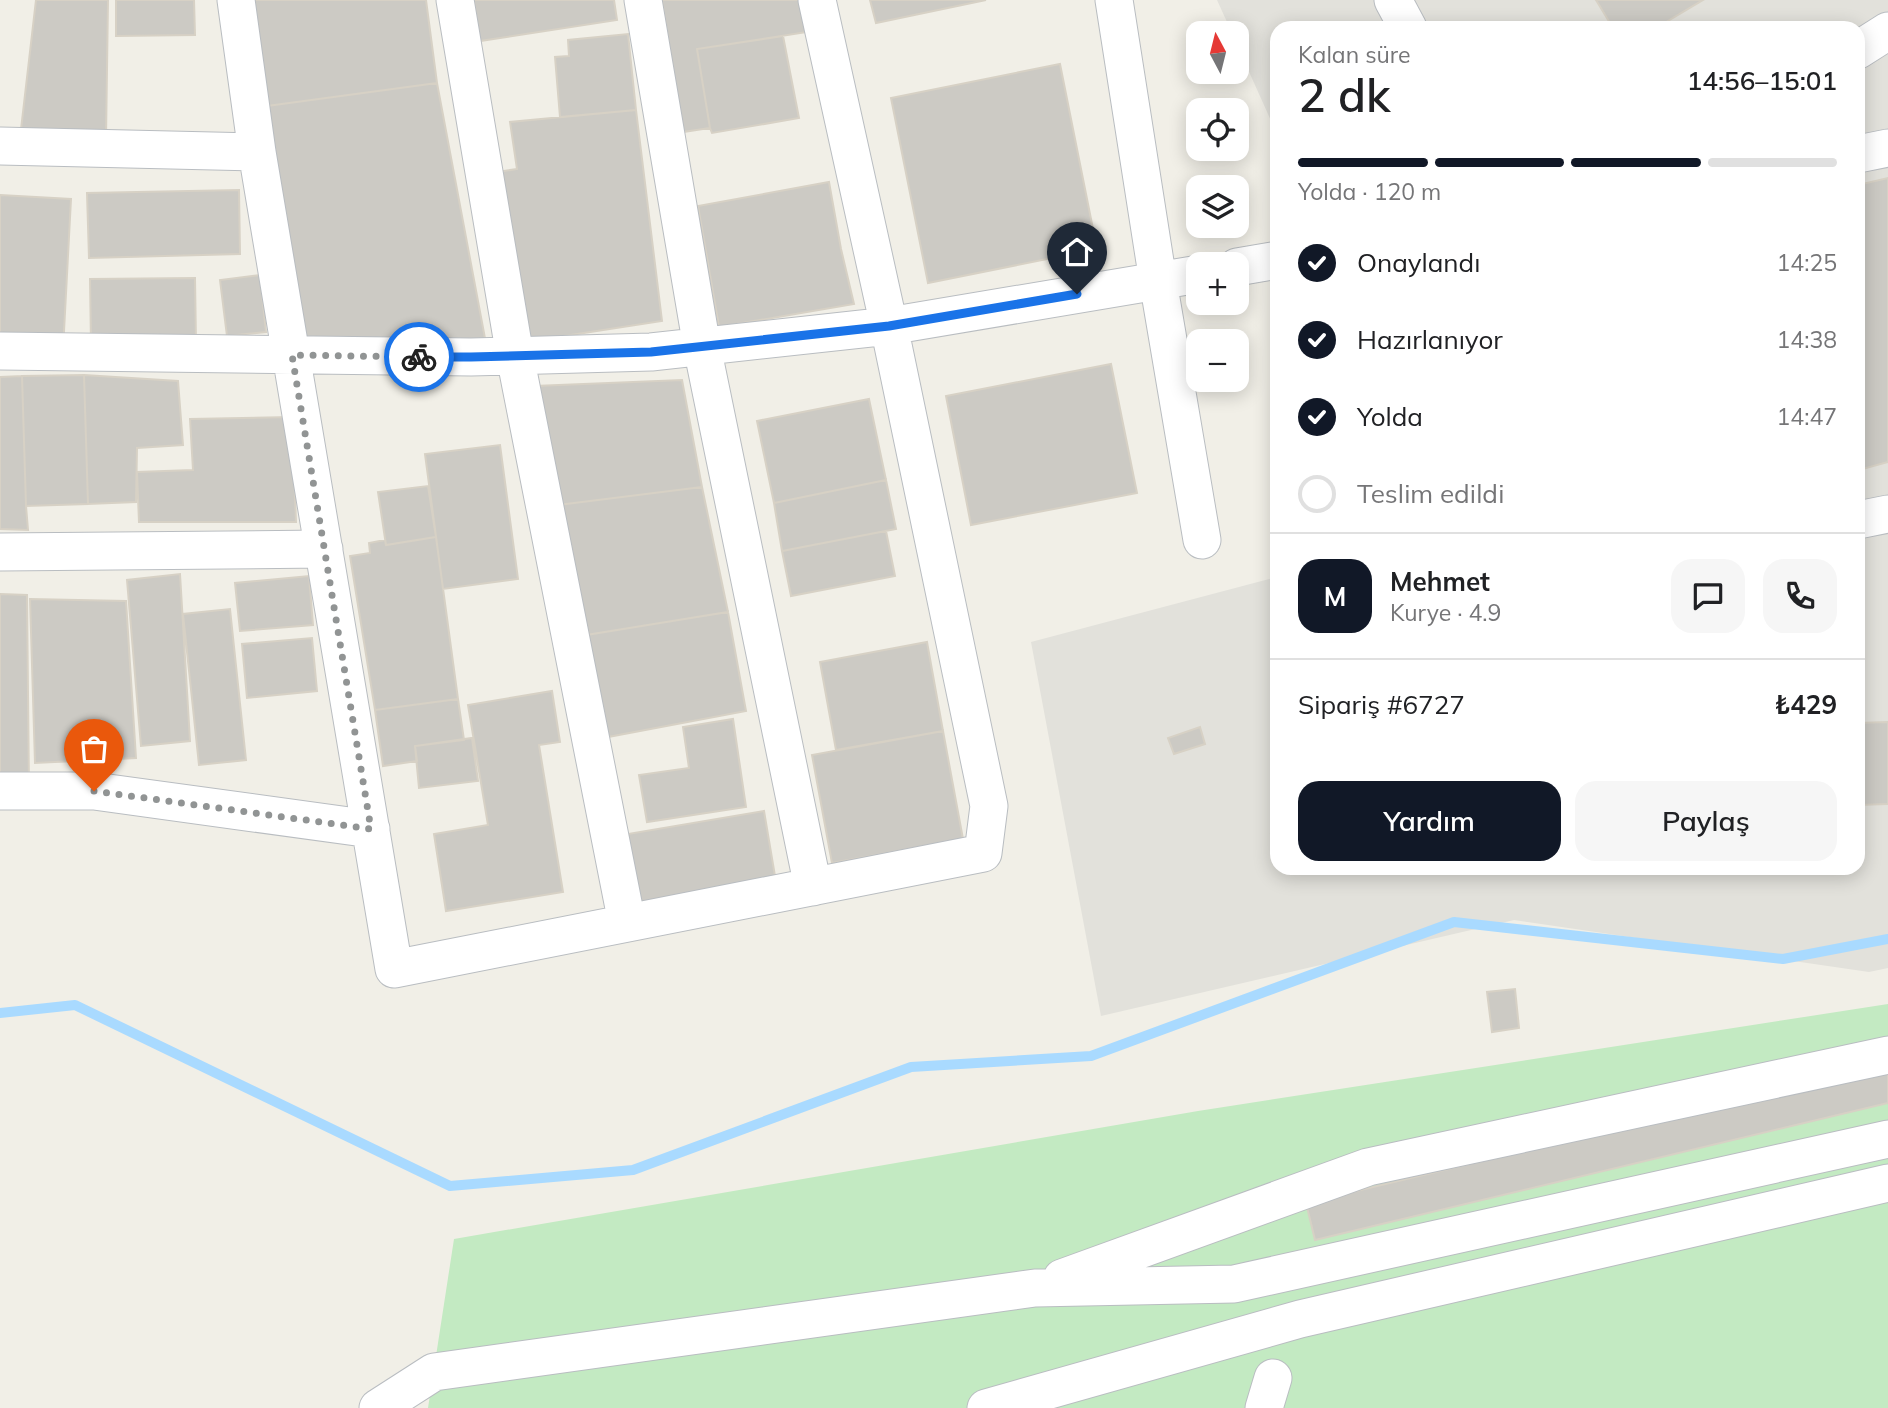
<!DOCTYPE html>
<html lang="tr">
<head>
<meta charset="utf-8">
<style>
	:root { --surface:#fff; --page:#f6f6f6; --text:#202124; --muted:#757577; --line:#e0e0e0; --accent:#111827 }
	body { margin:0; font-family:Mulish,sans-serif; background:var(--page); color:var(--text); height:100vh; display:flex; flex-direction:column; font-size:26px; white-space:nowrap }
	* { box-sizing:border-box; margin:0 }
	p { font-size:23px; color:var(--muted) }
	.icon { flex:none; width:38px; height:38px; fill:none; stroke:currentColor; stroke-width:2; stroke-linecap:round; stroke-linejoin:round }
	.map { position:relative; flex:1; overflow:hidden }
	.sheet { position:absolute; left:1270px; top:21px; width:595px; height:854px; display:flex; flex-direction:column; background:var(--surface); border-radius:21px; box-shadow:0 4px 18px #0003 }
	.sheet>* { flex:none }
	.needle { width:46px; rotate:353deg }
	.tools { position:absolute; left:1186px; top:21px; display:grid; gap:14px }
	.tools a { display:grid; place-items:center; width:63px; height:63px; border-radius:14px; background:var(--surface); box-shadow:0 4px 18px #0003; font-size:35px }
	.pin { position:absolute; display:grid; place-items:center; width:60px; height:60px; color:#fff; margin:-72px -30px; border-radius:50% 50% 50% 0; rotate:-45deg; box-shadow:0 0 7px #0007 }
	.pin .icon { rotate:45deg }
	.courier { position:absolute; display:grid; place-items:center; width:70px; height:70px; margin:-35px; border:5px solid #1a73e8; border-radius:50%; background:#fff; color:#222; box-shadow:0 2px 9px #0007 }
	.head em { font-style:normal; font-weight:600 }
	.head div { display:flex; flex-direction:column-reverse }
	.head { display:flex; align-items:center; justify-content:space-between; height:119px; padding:0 28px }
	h1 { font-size:46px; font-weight:600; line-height:52px }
	.bar { display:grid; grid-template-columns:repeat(4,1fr); gap:10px 7px; align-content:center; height:84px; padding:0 28px }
	.bar i { height:9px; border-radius:5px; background:var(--line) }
	.bar .on { background:var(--accent) }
	.bar p { grid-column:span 4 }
	.line { display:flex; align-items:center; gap:18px; padding:0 28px; border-top:2px solid var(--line) }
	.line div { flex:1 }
	.round { display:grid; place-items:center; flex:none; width:74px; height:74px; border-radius:21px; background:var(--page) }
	ol { padding:0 28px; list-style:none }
	li { display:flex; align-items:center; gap:21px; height:77px }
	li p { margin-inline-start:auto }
	li .icon { padding:7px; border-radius:50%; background:var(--accent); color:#fff; stroke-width:4 }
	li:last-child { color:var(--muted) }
	li i { width:38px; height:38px; border:4px solid var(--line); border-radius:50% }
	.primary-button { display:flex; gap:14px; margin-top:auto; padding:14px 28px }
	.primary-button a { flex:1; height:80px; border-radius:21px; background:var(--accent); color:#fff; font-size:28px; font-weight:600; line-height:80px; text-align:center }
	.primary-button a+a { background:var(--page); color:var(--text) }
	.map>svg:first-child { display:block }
</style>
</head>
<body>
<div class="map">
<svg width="1888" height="1408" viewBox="0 0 1888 1408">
	<rect width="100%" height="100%" fill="#f1efe7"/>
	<path fill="#e2e1db" d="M1217,0H1888V968L1869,972L1514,920L1101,1016L1031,642L1277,577L1278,868H1858V28H1278L1277,134L1237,45V33H1232Z"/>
	<path fill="#c3eac2" d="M1888,1004V1408H428L454,1239L1198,1111Z"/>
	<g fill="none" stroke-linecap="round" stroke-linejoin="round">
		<path stroke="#a9daff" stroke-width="10" d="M0,1013L75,1005L450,1186L633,1170L911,1067L1091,1056L1454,922L1783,959L1888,939"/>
	</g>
	<path fill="#cccac4" stroke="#d7d1c5" stroke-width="2" d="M36,0H108L106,138H20Z
		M116,0H194L195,35L116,36Z
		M249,0H426L437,83L267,106Z
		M474,0H614L617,20L480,41Z
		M662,0H802L807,32L697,49L710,128L683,132Z
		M870,0H986L876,23Z
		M1596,0H1703L1656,28H1613Z
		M628,34L636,110L560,117L555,57L569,56L568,40Z
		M783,36L799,118L712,133L710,128L697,49Z
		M1060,64L1097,249L928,283L891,98Z
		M437,83L487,349L298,342L267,106Z
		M636,110L662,321L525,342L491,173L517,169L510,122Z
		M1888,178V462L1859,470L1858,185Z
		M829,182L841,249L854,304L719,327L698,206Z
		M239,190L240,254L89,258L87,193Z
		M0,195L71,199L63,350L0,347Z
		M260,275L266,332L227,336L220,280Z
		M195,278L196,343L91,344L90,279Z
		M1111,364L1137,493L971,525L946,396Z
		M84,375L88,504L26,506L22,376Z
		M84,375L178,381L183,445L137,448L136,502L88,504Z
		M22,376L26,506L28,530L0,529V377Z
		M682,380L702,487L558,505L535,386Z
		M869,399L886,480L774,503L757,421Z
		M292,417L296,522H139L137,472L193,470L190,419Z
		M500,445L518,579L443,589L425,454Z
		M886,480L896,529L782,551L774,503Z
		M428,486L436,537L386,545L378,492Z
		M702,487L728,612L586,635L558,505Z
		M886,531L895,576L791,596L782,551Z
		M436,537L458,699L375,710L350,556L370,553L369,543L385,540L386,545Z
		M180,574L190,741L141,746L127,580Z
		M309,576L313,625L240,631L235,583Z
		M0,594L27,595L29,790H0Z
		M30,599L126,601L136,758L35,763Z
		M230,609L246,760L199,765L183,614Z
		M728,612L746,711L608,737L586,635Z
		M312,638L317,691L247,698L242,644Z
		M927,642L943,731L836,750L820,662Z
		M552,691L560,742L539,745L563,892L446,911L434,834L488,825L468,705Z
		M458,699L464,740L415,746L417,761L383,766L375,710Z
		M733,719L746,807L647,822L639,775L689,768L683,727Z
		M1888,722V804L1858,805V723Z
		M1200,727L1205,744L1174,754L1168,738Z
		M943,731L963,839L832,863L812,755Z
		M472,738L478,781L419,788L415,746Z
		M764,811L776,882L634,906L622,835Z
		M1278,832V857L1271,834Z
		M1515,989L1519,1028L1492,1032L1487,992Z
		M1888,1064V1103L1315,1240L1306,1203Z"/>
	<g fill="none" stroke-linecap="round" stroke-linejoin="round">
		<g stroke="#b9bdc1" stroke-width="39">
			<path id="minor" d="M236,0L257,152L394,969L983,853L989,806L889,326L817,0
				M455,0L515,356L627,923
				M643,0L702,347L813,887
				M1114,0L1158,281L1202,540
				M1393,0L1408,28
				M1858,50L1888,31
				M0,146L257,152
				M1858,154L1888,148
				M1237,267L1278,260
				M0,351L471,357L651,352L889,326L1199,274
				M1858,520L1888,514
				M0,552L324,549
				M0,791H94L371,829
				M1062,1278L1368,1167L1888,1055
				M378,1408L434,1372L1035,1288L1234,1284L1888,1139
				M986,1408L1300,1319L1888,1183
				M1264,1408L1273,1378"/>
		</g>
		<use href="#minor" stroke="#fff" stroke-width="37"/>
	</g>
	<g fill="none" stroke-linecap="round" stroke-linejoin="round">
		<path stroke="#919494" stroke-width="7" stroke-dasharray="0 12.6" d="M94,791L371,829L292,355L419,357"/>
		<path stroke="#1a73e8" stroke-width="9" d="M419,357H471L651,352L889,326L1077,294"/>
	</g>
</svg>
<div class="tools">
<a><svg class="needle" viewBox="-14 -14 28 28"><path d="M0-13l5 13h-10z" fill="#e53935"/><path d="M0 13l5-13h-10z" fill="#757577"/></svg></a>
<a><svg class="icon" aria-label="locate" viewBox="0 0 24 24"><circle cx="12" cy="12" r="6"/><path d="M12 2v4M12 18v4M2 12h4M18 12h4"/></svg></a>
<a><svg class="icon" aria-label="layers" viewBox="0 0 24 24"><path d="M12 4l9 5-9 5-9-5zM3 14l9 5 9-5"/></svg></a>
<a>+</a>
<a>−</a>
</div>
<div class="pin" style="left:94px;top:791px;background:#ea580c"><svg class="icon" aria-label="bag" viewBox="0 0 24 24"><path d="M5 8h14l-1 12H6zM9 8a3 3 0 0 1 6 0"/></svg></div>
<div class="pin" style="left:1077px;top:294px;background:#1f2937"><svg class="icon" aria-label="home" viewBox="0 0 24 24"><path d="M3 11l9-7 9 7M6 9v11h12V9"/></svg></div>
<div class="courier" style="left:419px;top:357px"><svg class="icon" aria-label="bike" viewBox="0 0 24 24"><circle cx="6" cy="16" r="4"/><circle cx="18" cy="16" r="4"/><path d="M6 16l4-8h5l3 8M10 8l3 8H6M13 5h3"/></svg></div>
<section class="sheet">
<div class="head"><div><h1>2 dk</h1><p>Kalan süre</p></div><em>14:56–15:01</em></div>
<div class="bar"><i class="on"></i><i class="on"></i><i class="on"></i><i></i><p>Yolda · 120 m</p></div>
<ol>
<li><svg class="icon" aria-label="check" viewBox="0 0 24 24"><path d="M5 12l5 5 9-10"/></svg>Onaylandı<p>14:25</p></li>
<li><svg class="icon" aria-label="check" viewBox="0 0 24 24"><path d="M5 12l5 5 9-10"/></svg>Hazırlanıyor<p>14:38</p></li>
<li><svg class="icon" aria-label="check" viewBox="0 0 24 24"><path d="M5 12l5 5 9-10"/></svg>Yolda<p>14:47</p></li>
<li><i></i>Teslim edildi</li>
</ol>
<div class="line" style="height:126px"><b class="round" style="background:var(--accent);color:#fff">M</b><div><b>Mehmet</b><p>Kurye · 4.9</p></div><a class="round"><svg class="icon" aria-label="chat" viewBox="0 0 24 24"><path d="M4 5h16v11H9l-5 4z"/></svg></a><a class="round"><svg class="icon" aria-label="phone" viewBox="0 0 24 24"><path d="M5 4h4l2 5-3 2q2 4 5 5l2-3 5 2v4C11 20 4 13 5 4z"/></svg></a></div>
<div class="line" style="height:91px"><div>Sipariş #6727</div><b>₺429</b></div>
<div class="primary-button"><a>Yardım</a><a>Paylaş</a></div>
</section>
</div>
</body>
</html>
